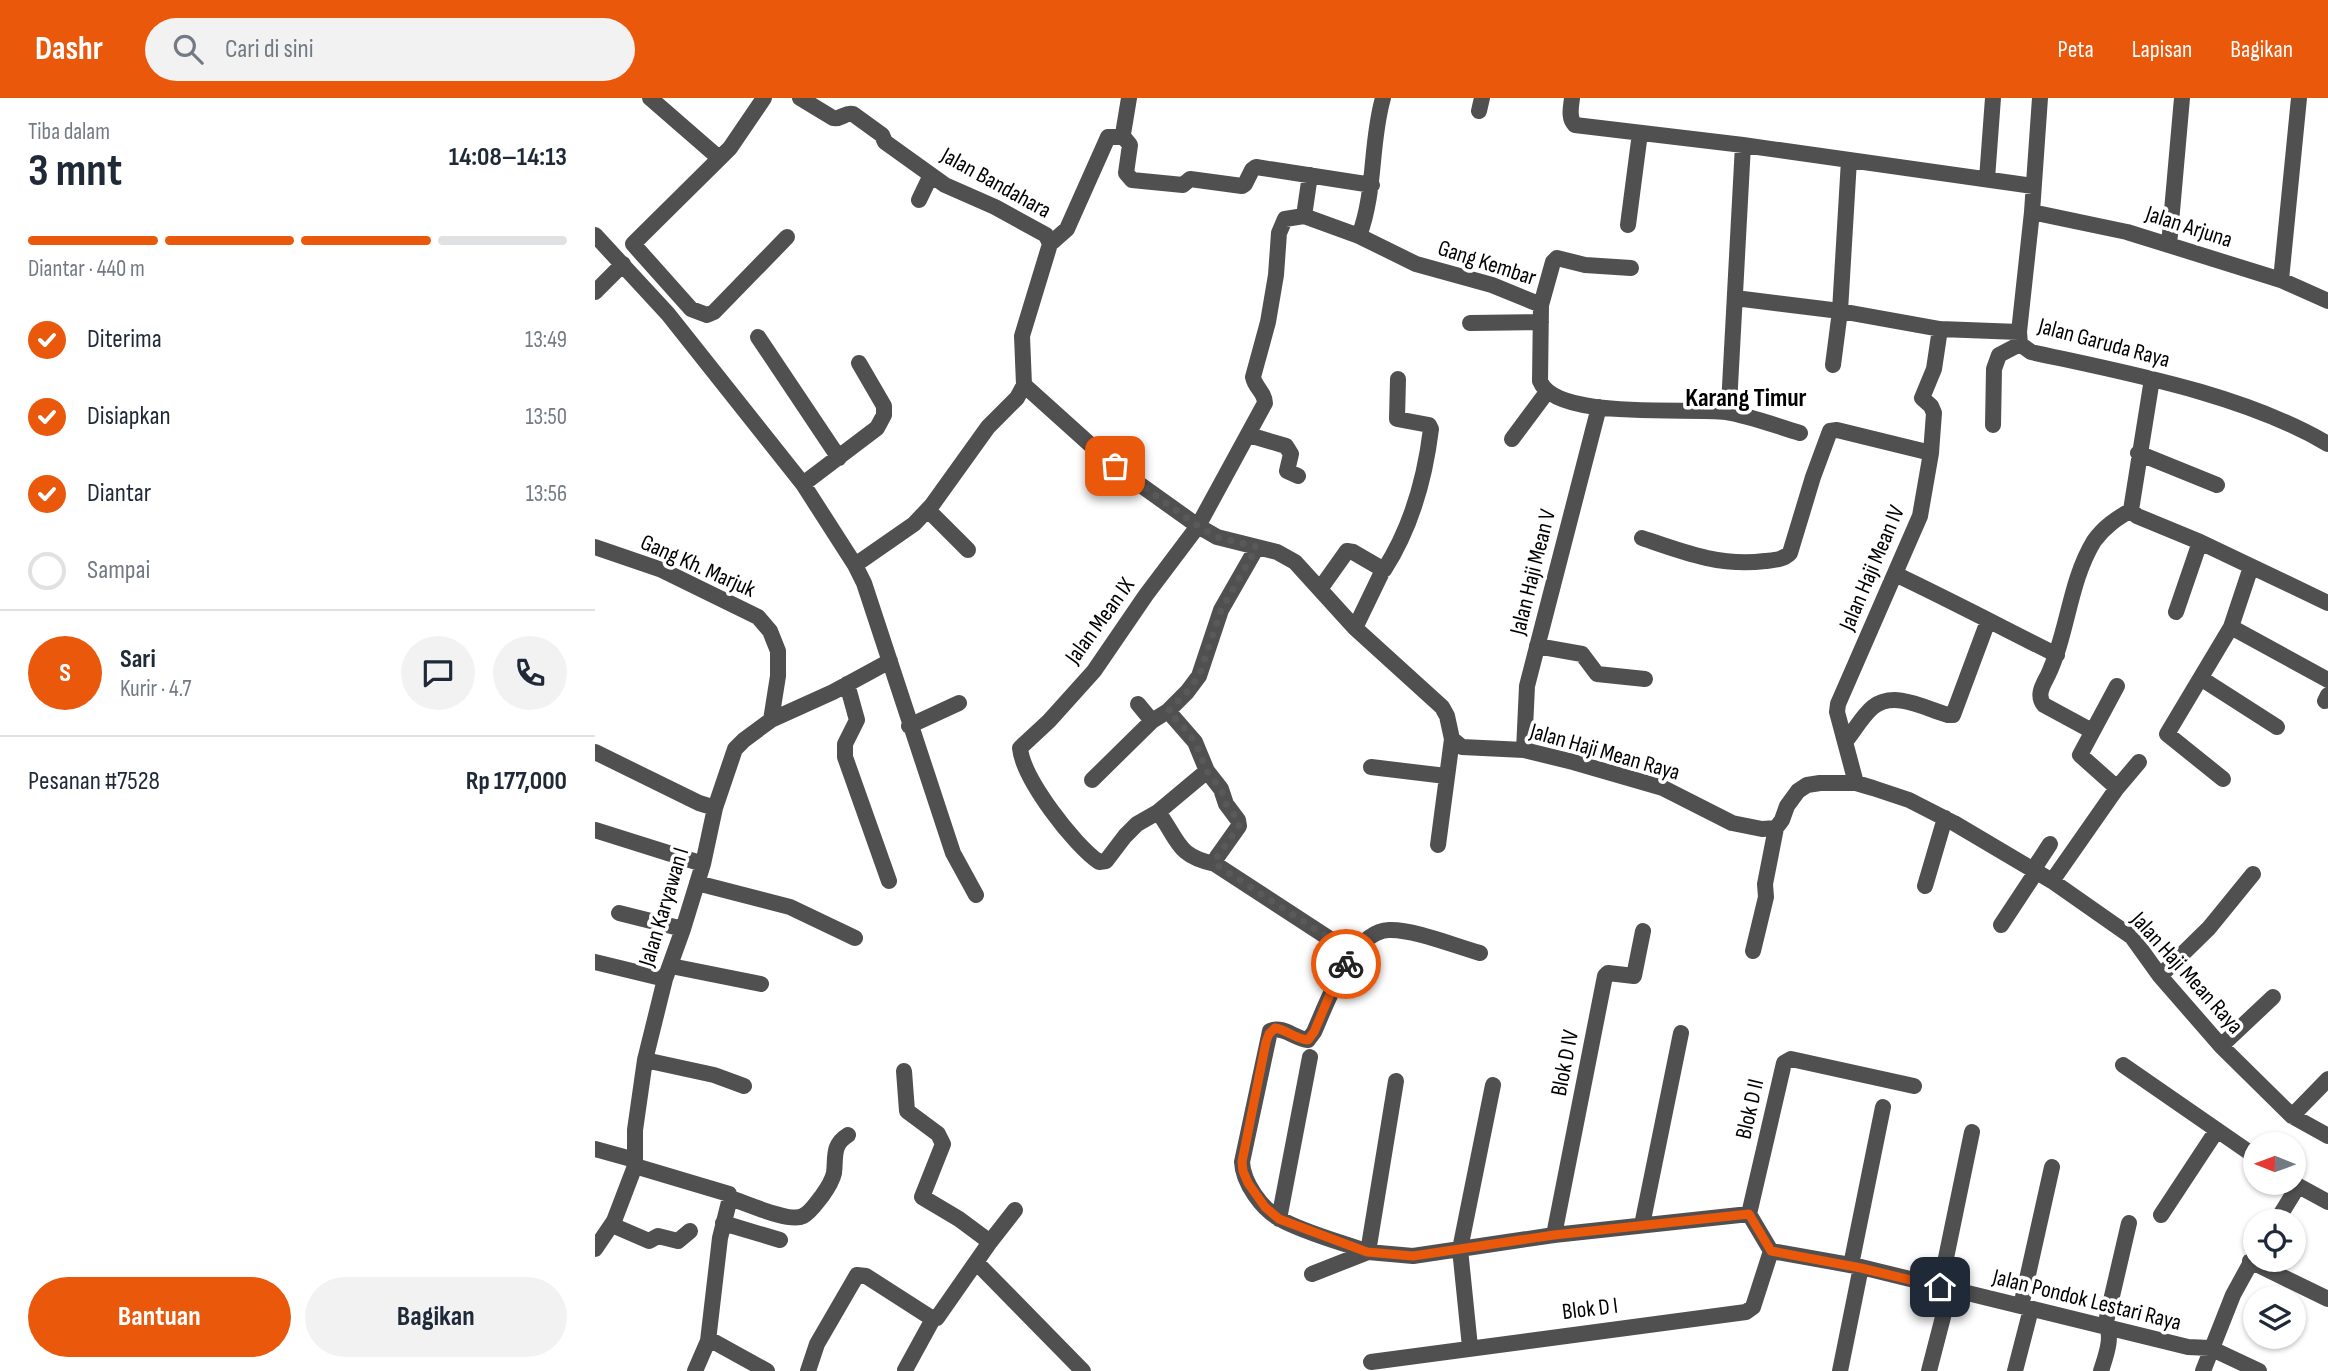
<!DOCTYPE html>
<html lang="id">
<head>
<meta charset="utf-8">
<style>
	:root { --surface:#fff; --page:#f2f2f3; --text:#1f2937; --muted:#747a83; --line:#e0e1e3; --accent:#ea580c }
	body { margin:0; font-family:"Sofia Sans Condensed",sans-serif; background:var(--page); color:var(--text); height:100vh; display:flex; flex-direction:column; font-size:26px; white-space:nowrap }
	* { box-sizing:border-box; margin:0 }
	p { font-size:23px; color:var(--muted) }
	.icon { flex:none; width:38px; height:38px; fill:none; stroke:currentColor; stroke-width:2; stroke-linecap:round; stroke-linejoin:round }
	.map { position:relative; flex:1; overflow:hidden }
	.drawer { display:flex; flex-direction:column; background:var(--surface); width:595px }
	.drawer>* { flex:none }
	.needle { width:46px; rotate:271deg }
	.controls { position:absolute; left:1648px; top:1034px; display:grid; gap:14px }
	.controls a { display:grid; place-items:center; width:63px; height:63px; border-radius:50%; background:var(--surface); box-shadow:0 2px 5px #0004; font-size:35px }
	.pin { position:absolute; display:grid; place-items:center; width:60px; height:60px; color:#fff; margin:-30px; border-radius:14px; box-shadow:0 4px 10px #0006 }
	.courier { position:absolute; display:grid; place-items:center; width:70px; height:70px; margin:-35px; border:5px solid #ea580c; border-radius:50%; background:#fff; color:#222; box-shadow:0 2px 9px #0007 }
	.overview em { font-style:normal; font-weight:700 }
	.overview div { display:flex; flex-direction:column-reverse }
	.overview { display:flex; align-items:center; justify-content:space-between; height:119px; padding:0 28px }
	h1 { font-size:46px; font-weight:700; line-height:52px }
	.bar { display:grid; grid-template-columns:repeat(4,1fr); gap:10px 7px; align-content:center; height:84px; padding:0 28px }
	.bar i { height:9px; border-radius:5px; background:var(--line) }
	.bar .active { background:var(--accent) }
	.bar p { grid-column:span 4 }
	.line { display:flex; align-items:center; gap:18px; padding:0 28px; border-top:2px solid var(--line) }
	.line div { flex:1 }
	.round { display:grid; place-items:center; flex:none; width:74px; height:74px; border-radius:37px; background:var(--page) }
	ol { padding:0 28px; list-style:none }
	li { display:flex; align-items:center; gap:21px; height:77px }
	li p { margin-inline-start:auto }
	li .icon { padding:7px; border-radius:50%; background:var(--accent); color:#fff; stroke-width:4 }
	li:last-child { color:var(--muted) }
	li i { width:38px; height:38px; border:4px solid var(--line); border-radius:50% }
	.cta { display:flex; gap:14px; margin-top:auto; padding:14px 28px }
	.cta a { flex:1; height:80px; border-radius:42px; background:var(--accent); color:#fff; font-size:28px; font-weight:700; line-height:80px; text-align:center }
	.cta a+a { background:var(--page); color:var(--text) }
	header { display:flex; align-items:center; gap:42px; box-sizing:border-box; height:98px; padding:0 35px; background:var(--accent); color:#fff }
	header strong { font-size:33px }
	nav { display:flex; gap:38px; margin-inline-start:auto; font-size:24px }
	.search { width:490px; height:63px; background:var(--page); display:flex; align-items:center; gap:18px; box-sizing:border-box; padding:0 24px; border-radius:38px; color:var(--muted); font-size:26px }
	main { display:flex; flex:1; min-height:0 }
	.map>svg:first-child { display:block }
</style>
</head>
<body>
<header>
<strong>Dashr</strong>
<div class="search"><svg class="icon" aria-label="search" viewBox="0 0 24 24"><circle cx="10" cy="10" r="6"/><path d="M15 15l6 6"/></svg>Cari di sini</div>
<nav><a>Peta</a><a>Lapisan</a><a>Bagikan</a></nav>
</header>
<main>
<section class="drawer">
<div class="overview"><div><h1>3 mnt</h1><p>Tiba dalam</p></div><em>14:08–14:13</em></div>
<div class="bar"><i class="active"></i><i class="active"></i><i class="active"></i><i></i><p>Diantar · 440 m</p></div>
<ol>
<li><svg class="icon" aria-label="check" viewBox="0 0 24 24"><path d="M5 12l5 5 9-10"/></svg>Diterima<p>13:49</p></li>
<li><svg class="icon" aria-label="check" viewBox="0 0 24 24"><path d="M5 12l5 5 9-10"/></svg>Disiapkan<p>13:50</p></li>
<li><svg class="icon" aria-label="check" viewBox="0 0 24 24"><path d="M5 12l5 5 9-10"/></svg>Diantar<p>13:56</p></li>
<li><i></i>Sampai</li>
</ol>
<div class="line" style="height:126px"><b class="round" style="background:var(--accent);color:#fff">S</b><div><b>Sari</b><p>Kurir · 4.7</p></div><a class="round"><svg class="icon" aria-label="chat" viewBox="0 0 24 24"><path d="M4 5h16v11H9l-5 4z"/></svg></a><a class="round"><svg class="icon" aria-label="phone" viewBox="0 0 24 24"><path d="M5 4h4l2 5-3 2q2 4 5 5l2-3 5 2v4C11 20 4 13 5 4z"/></svg></a></div>
<div class="line" style="height:91px"><div>Pesanan #7528</div><b>Rp 177,000</b></div>
<div class="cta"><a>Bantuan</a><a>Bagikan</a></div>
</section>
<div class="map">
<svg width="1733" height="1273" viewBox="0 0 1733 1273">
	<rect width="100%" height="100%" fill="#fff"/>
	<g fill="none" stroke-linecap="round" stroke-linejoin="round">
		<path stroke="#505050" stroke-width="16" d="M55,0L124,60
			M169,0L135,50L38,146L96,211L112,217L119,214L192,139
			M205,0L238,20C246,22 250,14 258,16L287,37L290,44L350,87L400,109L451,137L455,146L427,238L429,287L422,300L393,329L337,407L319,426L260,467
			M977,0C976,9 973,20 980,27L1148,47L1438,88
			M1445,0L1437,114L1424,234L1425,246L1436,254C1532,275 1648,296 1733,346
			M884,13L887,0
			M527,37L535,47L531,75L537,82L588,87L595,81L647,88L650,86L657,72L661,69L777,87
			M1392,81L1398,0
			M324,102L336,77
			M1437,114L1532,134L1686,182L1733,203
			M709,118L715,77
			M1033,127L1045,35
			M0,137L73,216L208,386L260,467L269,485L358,755L381,797
			M764,138C781,93 775,45 788,0
			M455,146L472,131L513,39H524L528,36L534,0
			M1574,147L1587,0
			M1686,182L1704,0
			M0,194L28,166
			M1140,200L1245,213L1345,231L1424,234
			M946,207L958,164L962,160L990,167L1036,170
			M875,225L946,224
			M163,239L244,360
			M1238,267L1245,213L1254,62
			M429,287L519,368L603,428L622,439L682,454L700,464L760,530L847,609L852,618L857,641L867,649L929,652L978,664L1068,690L1137,725L1167,731L1181,730L1187,722L1192,708L1203,693L1212,687L1225,685H1261L1278,690L1314,702L1359,725L1457,783L1537,839L1565,878L1626,948L1697,1018L1733,1038
			M1130,314L1134,307L1148,47
			M1398,327L1399,271L1404,257L1425,246
			M654,337L691,348L696,356L692,373L703,378
			M917,341L952,294
			M1543,355L1622,387
			M208,386L282,330L289,317V308L264,265
			M333,412L373,452
			M1536,412L1542,418L1605,444L1733,505
			M1536,412L1557,281
			M1047,440C1088,454 1126,469 1170,463C1179,462 1188,462 1195,455L1218,379L1235,333L1242,332L1336,355
			M0,449L67,472L163,519L175,533L183,553V578L176,622
			M1300,476C1355,502 1408,530 1462,557
			M725,491L752,453L758,454L789,472C816,430 830,380 836,331L834,327L802,321L803,281
			M1581,514L1605,444
			M1636,529L1733,582
			M760,530L788,472
			M942,548L987,556L1002,576L1050,581
			M1607,581L1682,629
			M252,586L262,622L250,646V659L294,783
			M1522,588L1485,657L1522,690
			M1730,603L1733,597
			M543,606L557,623
			M573,613L600,644L612,673L626,691L631,706L643,722L644,728L622,759L620,766L758,856
			M314,628L364,605
			M1497,633L1449,607C1441,597 1448,587 1453,577C1473,535 1474,484 1499,443C1509,429 1521,421 1536,412
			M1250,644C1259,633 1268,617 1278,609C1300,592 1331,611 1353,617H1358L1393,523
			M929,652L932,588L1004,309
			M0,654L104,705L120,710
			M776,669L851,678
			M612,673L563,714L542,726L530,738L511,763L504,764C479,747 428,681 425,650L454,623L499,573L551,497L603,428L670,305C670,294 660,290 658,279L673,224L681,177L684,135L690,121L709,118L764,138L821,166L897,187L946,207L945,283C961,323 1094,309 1131,314C1156,318 1181,328 1205,335
			M1628,681L1572,636L1636,529L1656,469
			M497,682L557,623L573,613L592,594L604,578L626,512L662,449
			M1261,685L1242,614L1243,606L1325,418L1336,355L1339,315L1336,308L1327,300L1339,271L1345,231
			M563,714C584,742 581,758 620,766
			M0,732L108,766
			M843,747L857,641
			M1438,772L1455,746
			M1457,783L1522,690L1544,664
			M102,785L195,809L260,840
			M1330,788L1350,720
			M24,815L88,831
			M1406,827L1441,774
			M1158,853L1171,799L1170,786L1181,730
			M0,864L70,881
			M76,868L166,886
			M1565,878L1614,830L1658,776
			M1626,948L1678,899
			M50,962L119,977L149,988
			M1528,967L1661,1059
			M309,973L312,1013L343,1036L348,1046L327,1099L364,1121L395,1144
			M801,983L773,1154C746,1144 710,1135 685,1121C667,1111 648,1085 647,1064L675,933C688,927 700,941 713,942L719,934C732,905 757,833 794,832C818,831 860,848 885,855
			M1697,1018L1733,981
			M0,1051L40,1062
			M40,1068L134,1096L135,1100C151,1105 194,1125 208,1118C216,1114 221,1105 227,1098C232,1091 237,1084 239,1075C241,1058 237,1047 253,1037
			M1698,1085L1733,1104
			M1154,1116L1189,965L1196,961L1319,988
			M1154,1116L1176,1153
			M1566,1117L1622,1032
			M684,1121L715,959
			M1681,1124L1703,1088
			M128,1125L185,1142
			M17,1127L54,1143L63,1138L83,1143L95,1133
			M1047,1127L1086,935
			M959,1137L1010,878L1013,875L1039,878L1048,833
			M0,1151L19,1123L40,1068V1032L50,962L70,881L88,831L108,766L120,710L140,651L149,642L176,622L238,594L295,563
			M1176,1153L1266,1169L1593,1249L1615,1250L1664,1273
			M1655,1163L1733,1201
			M381,1164L488,1273
			M1256,1167L1288,1009
			M717,1176L773,1154L818,1158L959,1137L1154,1116
			M1345,1189L1377,1034
			M1426,1208L1457,1069
			M114,1241L172,1273
			M875,1249L865,1151L898,987
			M776,1264L1151,1214L1158,1209L1176,1153
			M310,1272L338,1221
			M100,1273L113,1243L125,1140L135,1100
			M213,1273L222,1246L262,1177L271,1178L338,1221L342,1220L395,1144L420,1112
			M1245,1273L1266,1169
			M1334,1273L1355,1192
			M1420,1273L1436,1211
			M1506,1273C1511,1257 1518,1240 1511,1224L1534,1125
			M1608,1273L1638,1197L1661,1155"/>
	</g>
	<g fill="none" stroke-linecap="round" stroke-linejoin="round">
		<path stroke="#595959" stroke-width="7" stroke-dasharray="0 12.6" d="M520,368L603,428L622,439L662,449L626,512L604,578L592,594L573,613L593,634L600,644L612,673L626,691L631,706L643,722L644,728L622,759L620,766L758,856L751,866"/>
		<path stroke="#ea580c" stroke-width="9" d="M751,866L744,875L719,934L713,942C701,941 692,932 680,930L674,936L671,944L647,1064L648,1073L653,1085L670,1109L684,1121L772,1154L818,1158L959,1137L1154,1116L1176,1153L1266,1170L1345,1189"/>
	</g>
	<g text-anchor="middle" dominant-baseline="central" stroke-width="7" stroke-linejoin="round" paint-order="stroke">
		<g font-size="23" fill="#000" stroke="#fff">
			<text transform="translate(401 85) rotate(29)">Jalan Bandahara</text>
			<text transform="translate(1594 129) rotate(18)">Jalan Arjuna</text>
			<text transform="translate(892 165) rotate(18)">Gang Kembar</text>
			<text transform="translate(1509 245) rotate(15)">Jalan Garuda Raya</text>
			<text transform="translate(103 468) rotate(24)">Gang Kh. Marjuk</text>
			<text transform="translate(1277 470) rotate(-67)">Jalan Haji Mean IV</text>
			<text transform="translate(938 474) rotate(-76)">Jalan Haji Mean V</text>
			<text transform="translate(505 523) rotate(-54)">Jalan Mean IX</text>
			<text transform="translate(1010 654) rotate(16)">Jalan Haji Mean Raya</text>
			<text transform="translate(69 809) rotate(-73)">Jalan Karyawan I</text>
			<text transform="translate(1592 875) rotate(48)">Jalan Haji Mean Raya</text>
			<text transform="translate(970 965) rotate(-79)">Blok D IV</text>
			<text transform="translate(1155 1011) rotate(-77)">Blok D II</text>
			<text transform="translate(1492 1202) rotate(14)">Jalan Pondok Lestari Raya</text>
			<text transform="translate(995 1211) rotate(-7)">Blok D I</text>
		</g>
		<g font-size="26" font-weight="bold" fill="#000" stroke="#fff">
			<text x="1151" y="300">Karang Timur</text>
		</g>
	</g>
</svg>
<div class="controls">
<a><svg class="needle" viewBox="-14 -14 28 28"><path d="M0-13l5 13h-10z" fill="#e53935"/><path d="M0 13l5-13h-10z" fill="#747a83"/></svg></a>
<a><svg class="icon" aria-label="locate" viewBox="0 0 24 24"><circle cx="12" cy="12" r="6"/><path d="M12 2v4M12 18v4M2 12h4M18 12h4"/></svg></a>
<a><svg class="icon" aria-label="layers" viewBox="0 0 24 24"><path d="M12 4l9 5-9 5-9-5zM3 14l9 5 9-5"/></svg></a>
</div>
<div class="pin" style="left:520px;top:368px;background:#ea580c"><svg class="icon" aria-label="bag" viewBox="0 0 24 24"><path d="M5 8h14l-1 12H6zM9 8a3 3 0 0 1 6 0"/></svg></div>
<div class="pin" style="left:1345px;top:1189px;background:#1f2937"><svg class="icon" aria-label="home" viewBox="0 0 24 24"><path d="M3 11l9-7 9 7M6 9v11h12V9"/></svg></div>
<div class="courier" style="left:751px;top:866px"><svg class="icon" aria-label="bike" viewBox="0 0 24 24"><circle cx="6" cy="16" r="4"/><circle cx="18" cy="16" r="4"/><path d="M6 16l4-8h5l3 8M10 8l3 8H6M13 5h3"/></svg></div>
</div>
</main>
</body>
</html>
